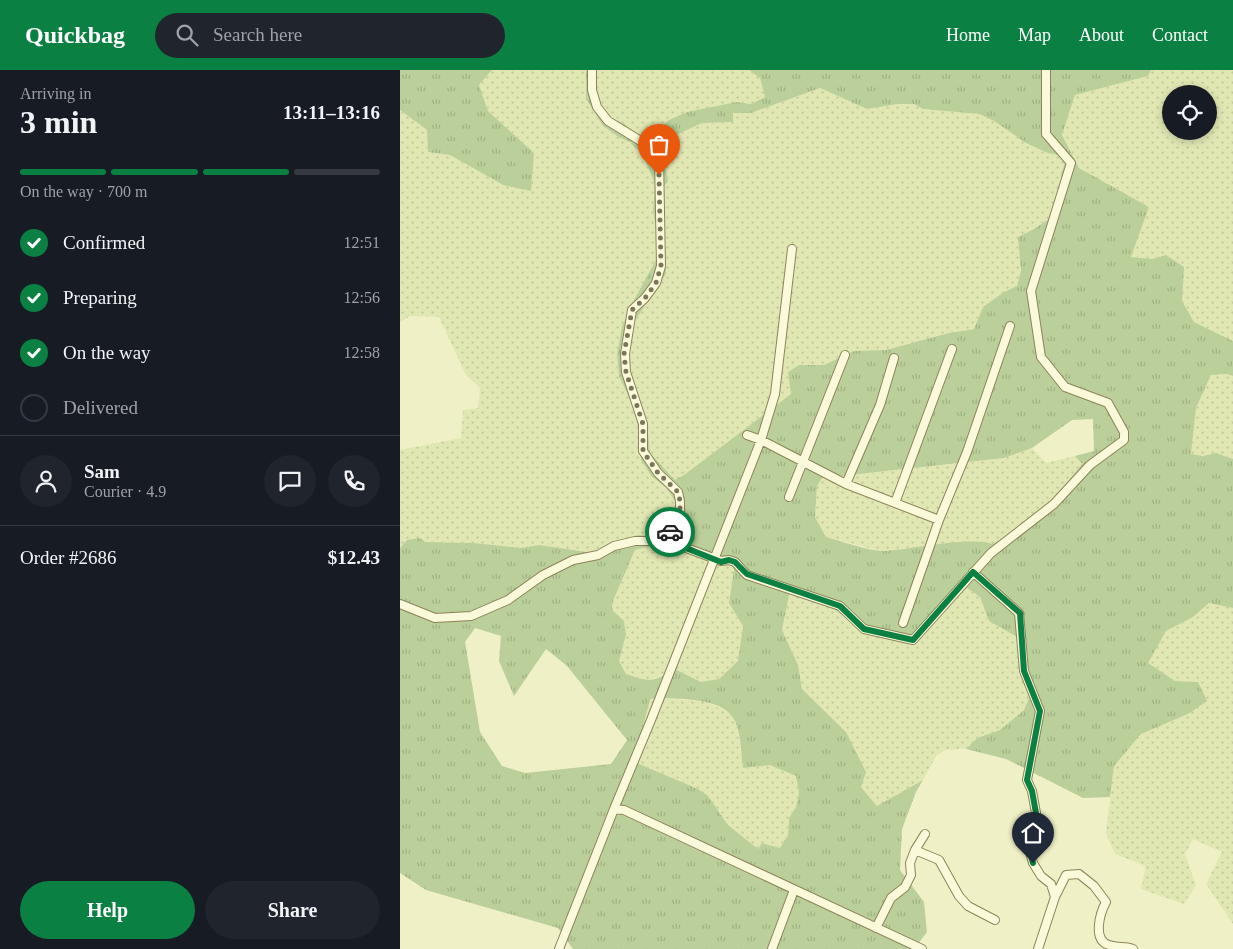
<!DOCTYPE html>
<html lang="en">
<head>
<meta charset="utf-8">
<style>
	:root { --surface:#171b24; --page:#20242c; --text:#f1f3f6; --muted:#9ea1a6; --line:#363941; --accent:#0b8043 }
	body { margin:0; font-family:"Times New Roman",serif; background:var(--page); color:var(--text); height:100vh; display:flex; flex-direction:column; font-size:19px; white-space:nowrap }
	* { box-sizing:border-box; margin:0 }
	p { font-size:16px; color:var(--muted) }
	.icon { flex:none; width:28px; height:28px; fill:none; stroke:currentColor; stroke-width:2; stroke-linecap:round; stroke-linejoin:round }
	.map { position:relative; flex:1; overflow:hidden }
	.details { display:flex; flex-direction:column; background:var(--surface); width:400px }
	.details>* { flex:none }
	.buttons { position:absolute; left:762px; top:15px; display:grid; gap:10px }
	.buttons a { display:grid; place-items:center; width:55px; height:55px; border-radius:50%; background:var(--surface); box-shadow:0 2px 8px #0003; font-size:25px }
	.pin { position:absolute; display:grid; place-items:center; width:42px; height:42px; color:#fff; margin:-51px -21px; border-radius:50% 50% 50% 0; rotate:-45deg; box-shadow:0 0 5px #0007 }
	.pin .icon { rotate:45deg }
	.courier { position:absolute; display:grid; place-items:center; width:50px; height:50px; margin:-25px; border:4px solid #0b8043; border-radius:50%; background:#fff; color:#222; box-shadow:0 1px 6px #0007 }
	.head em { font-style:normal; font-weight:600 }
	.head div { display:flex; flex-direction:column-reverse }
	.head { display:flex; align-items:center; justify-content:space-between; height:85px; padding:0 20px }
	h1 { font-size:32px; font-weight:600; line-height:38px }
	.bar { display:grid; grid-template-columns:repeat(4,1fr); gap:8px 5px; align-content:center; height:60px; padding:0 20px }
	.bar i { height:6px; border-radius:4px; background:var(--line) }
	.bar .selected { background:var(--accent) }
	.bar p { grid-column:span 4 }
	.line { display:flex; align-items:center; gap:12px; padding:0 20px; border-top:1px solid var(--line) }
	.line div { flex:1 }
	.round { display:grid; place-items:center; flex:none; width:52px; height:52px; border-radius:26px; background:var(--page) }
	ol { padding:0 20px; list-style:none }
	li { display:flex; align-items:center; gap:15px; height:55px }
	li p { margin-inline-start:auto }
	li .icon { padding:5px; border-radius:50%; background:var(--accent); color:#fff; stroke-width:4 }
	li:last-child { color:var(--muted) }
	li i { width:28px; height:28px; border:2px solid var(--line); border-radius:50% }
	.button { display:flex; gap:10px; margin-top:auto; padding:10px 20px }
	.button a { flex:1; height:58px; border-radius:30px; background:var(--accent); color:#fff; font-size:20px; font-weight:600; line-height:58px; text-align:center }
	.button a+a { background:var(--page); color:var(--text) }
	header { display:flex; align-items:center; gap:30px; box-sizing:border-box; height:70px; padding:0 25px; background:var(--accent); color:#fff }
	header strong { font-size:24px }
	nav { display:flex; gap:28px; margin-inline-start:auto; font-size:18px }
	.search { width:350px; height:45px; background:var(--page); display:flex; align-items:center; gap:12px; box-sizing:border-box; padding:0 18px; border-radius:28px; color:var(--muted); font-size:19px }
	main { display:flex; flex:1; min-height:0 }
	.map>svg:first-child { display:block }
</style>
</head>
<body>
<header>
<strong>Quickbag</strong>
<div class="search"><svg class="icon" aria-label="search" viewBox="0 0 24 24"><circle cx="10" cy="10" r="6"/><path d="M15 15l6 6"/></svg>Search here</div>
<nav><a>Home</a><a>Map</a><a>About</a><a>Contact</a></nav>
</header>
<main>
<section class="details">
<div class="head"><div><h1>3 min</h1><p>Arriving in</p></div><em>13:11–13:16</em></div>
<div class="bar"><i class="selected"></i><i class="selected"></i><i class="selected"></i><i></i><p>On the way · 700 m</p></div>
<ol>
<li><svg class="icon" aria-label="check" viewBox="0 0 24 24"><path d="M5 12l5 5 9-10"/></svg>Confirmed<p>12:51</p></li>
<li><svg class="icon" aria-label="check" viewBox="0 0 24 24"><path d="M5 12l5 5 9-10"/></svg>Preparing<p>12:56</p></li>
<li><svg class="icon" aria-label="check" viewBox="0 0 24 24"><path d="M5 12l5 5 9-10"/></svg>On the way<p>12:58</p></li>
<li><i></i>Delivered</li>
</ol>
<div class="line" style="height:90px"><a class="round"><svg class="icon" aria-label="person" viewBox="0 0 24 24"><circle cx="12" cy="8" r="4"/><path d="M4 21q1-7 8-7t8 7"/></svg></a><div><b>Sam</b><p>Courier · 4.9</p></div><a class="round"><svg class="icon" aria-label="chat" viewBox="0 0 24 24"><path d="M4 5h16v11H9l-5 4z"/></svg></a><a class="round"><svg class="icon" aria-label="phone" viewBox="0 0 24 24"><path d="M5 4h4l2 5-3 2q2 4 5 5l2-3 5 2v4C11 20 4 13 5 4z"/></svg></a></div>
<div class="line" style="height:65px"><div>Order #2686</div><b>$12.43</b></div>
<div class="button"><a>Help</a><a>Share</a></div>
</section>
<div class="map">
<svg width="833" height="879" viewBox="0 0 833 879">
	<defs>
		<pattern id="farmland-dots" width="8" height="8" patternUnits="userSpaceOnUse" patternTransform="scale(1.25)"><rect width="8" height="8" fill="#e0e7b3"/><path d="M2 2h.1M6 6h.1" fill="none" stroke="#c1c79a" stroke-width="1.8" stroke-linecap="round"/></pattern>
		<pattern id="grass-tufts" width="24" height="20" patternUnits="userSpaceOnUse" patternTransform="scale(1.25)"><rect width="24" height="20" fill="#bacf99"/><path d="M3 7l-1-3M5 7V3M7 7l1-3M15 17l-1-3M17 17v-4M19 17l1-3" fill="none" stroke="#a1b283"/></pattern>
	</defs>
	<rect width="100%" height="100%" fill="#f0f0c6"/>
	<path fill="url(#farmland-dots)" fill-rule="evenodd" d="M92,0H186V29L190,36L203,56L220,68L230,72L235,78L241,81L255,114L253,141L257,165V188L235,228L222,256L217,284L219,306L234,338L239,363L252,407L266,417L277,433L275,446L264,459L260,467L238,465L224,469L193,483L139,475L121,478L74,473L25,472L7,470L0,478V380L61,368L63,340L78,338L80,318L66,305L39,247L10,246L0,252V40L27,60L28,82L50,85L103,115L134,83L88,41L79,15Z
		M194,0H349L360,8L365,27L351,34L337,32L313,38L247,71L223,53L207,46L196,27Z
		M751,0H833V271L794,252L782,231L766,185L752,189L731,187L749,137L679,98L662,65L675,25L748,6ZM771,24H809V61H771Z
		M420,18L467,39L498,34H514L523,39L578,44L594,51L626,73L660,85L665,93L661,104V115L652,147L634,159L618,167L621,201L617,216L604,222L583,237L574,259L549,263L486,280L454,281L424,295H399L388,302L391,324L284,405L275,410L250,383L247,352L228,301L233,254L266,204L263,117L268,112L266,97L268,78L276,65L302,53L333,52V43H351Z
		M826,304L833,306V389L816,383L803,386L791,384L796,338L811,305Z
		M632,378L646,393L675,386L682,394L653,430L607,467L592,474L568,472L480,481L426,467L415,447L417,416L422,408L604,388Z
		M256,475L286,480L316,494H330L334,499L329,533L343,556L338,592L319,610L301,612L276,599L248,611L226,604L219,591L226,565L213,541L212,532L235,480Z
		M567,518L580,527L589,551L617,567L620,602L629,628L624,640L600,660L577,668L566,679L545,680L536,686L523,710L477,736L461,717L446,662L402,619L398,595L382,560L389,525L392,524L431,537L468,564L512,574L532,555L551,533Z
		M809,533L833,538V854L806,814L822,782L793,769L785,784L796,815L784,834L741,819L746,796L715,784L706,763L714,696L741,664L788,644L798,612L775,611L747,593L766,561L793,547Z
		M258,628L304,631L324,640L332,646L337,655L343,698L370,695L396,706L399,722L396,737L389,748L388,765L380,778L362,773L358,779L328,755L319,741L298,719L237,693L235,687L249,629Z"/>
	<path fill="url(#grass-tufts)" fill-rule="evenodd" d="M0,0H92L79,15L88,41L134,83L131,121L103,115L50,85L28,82L27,60L0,40Z
		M186,0H194L196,27L207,46L223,53L247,71L258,64L260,58L269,50L287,42L337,32L351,34L365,27L360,8L349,0H751L748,6L675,25L662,65L679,98L749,137L731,187L752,189L766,185L784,197L782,231L794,252L833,271V306L826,304L811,305L796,338L791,384L803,386L816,383L833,389V538L809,533L793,547L766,561L748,593L775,611L798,612L807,631L788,644L741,664L714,696L710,727L683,728L606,689L566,679L577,668L600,660L624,640L629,628L620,602L617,567L589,551L580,527L567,518C547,536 531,556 512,574L468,564L431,537L392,524L389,525L382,560L398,595L402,619L446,662L466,702L461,717L477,736L523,710L516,722L502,759L500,800L524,832L527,862L514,879H173L158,858L26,820L0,803V478L7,470L20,468L25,472L74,473L121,478L139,475L193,483L224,469L238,465L260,467L264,459L275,446L276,433L266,417L252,407L241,390L239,363L234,338L219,306L217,284L222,256L235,228L257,188V165L253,141L255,114L241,81L235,78L230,72L220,68L203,56L186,29ZM420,18L467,39L498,34H514L523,39L579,44L594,51L626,73L648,83L659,85L665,93L661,104V115L652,147L634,159L618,167L621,201L617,216L604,222L583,237L574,259L549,263L486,280L454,281L424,295H399L388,302L391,324L284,405L275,410L250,383L247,352L228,301L233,254L266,204L263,117L268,112L266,97L268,78L276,65L302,53L333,52V43H351ZM693,349L694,381L675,386L682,394L653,430L607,467L592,474C572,466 508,480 483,481C469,481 441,471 426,467L415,447L417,416L422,408L604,388L632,378L672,350ZM256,475L286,480L316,494H330L334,499L329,533L343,556L338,591L319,609L301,612L275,599C251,612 252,613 226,604L219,591L226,565L224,551L213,541L212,533L235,480ZM75,558L101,566L99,591L114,626L146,579L167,596L227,670L211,694L125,703L102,696L80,662L65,572ZM258,628C282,629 329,627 337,656C341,670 341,685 343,698L370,695L396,706L399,722L396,737L389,748L388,765L380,778L362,773L358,779L328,755L308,726L298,719L237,693L235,687L250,629Z"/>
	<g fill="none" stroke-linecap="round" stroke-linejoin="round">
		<g stroke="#8d835a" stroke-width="10">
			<path id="street" d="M192,0V20L197,37L208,51L239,70L259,87L261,196L256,213L245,228L232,240L225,284L226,302L243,354V381L258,403L278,422L280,431V449L264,471
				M347,365L361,370L446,414L539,450
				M446,414L480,335L494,288
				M389,427L445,285
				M495,433L552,279
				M573,502L619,543L624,601L640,641L627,710L632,721L636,743L629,778L633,793L641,806L651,814L655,827L638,879
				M0,534L35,548L71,546L108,530L143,505L173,490L198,485L214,476L235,471H264L281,476L321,491L329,490L335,492L347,505L440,536L464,559L513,570L591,483L654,434L690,395L724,370V362L708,333L665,317L641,287L631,221L671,93L646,64V0
				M503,553L539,450L567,382L610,256
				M214,739L251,650L361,370L375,324L392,179
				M515,780L539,790L559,826L568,836L595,850
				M655,827L666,805L679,804L694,816L706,832C700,843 692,870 709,875C717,878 726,876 733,879
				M476,858L491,828L505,817L511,805L510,793L515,780L525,764
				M159,879L214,739L224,740L522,879
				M372,879L394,820"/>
		</g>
		<use href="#street" stroke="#fafada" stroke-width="8"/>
	</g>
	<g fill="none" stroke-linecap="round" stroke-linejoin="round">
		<path stroke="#7b7659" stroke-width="5" stroke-dasharray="0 9" d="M259,105L261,196L256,213L245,228L232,240L224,284L226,302L243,354V381L258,403L278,422L280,431V449L270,462"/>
		<path stroke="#0b8043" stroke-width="6" d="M270,462L264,471L281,476L321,492L329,490L335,492L347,504L440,536L464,559L513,570L573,502L620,543L624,601L640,641L627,710L632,721L636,743L629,778L633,793"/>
	</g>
</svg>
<div class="buttons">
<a><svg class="icon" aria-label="locate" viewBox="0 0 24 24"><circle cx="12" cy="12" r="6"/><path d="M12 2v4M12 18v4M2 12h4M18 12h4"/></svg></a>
</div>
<div class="pin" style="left:259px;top:105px;background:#ea580c"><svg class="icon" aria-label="bag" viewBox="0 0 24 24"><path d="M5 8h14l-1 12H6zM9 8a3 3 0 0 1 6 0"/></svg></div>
<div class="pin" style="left:633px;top:793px;background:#1f2937"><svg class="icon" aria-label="home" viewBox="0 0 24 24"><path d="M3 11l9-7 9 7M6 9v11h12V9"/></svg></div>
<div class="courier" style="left:270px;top:462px"><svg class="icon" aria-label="car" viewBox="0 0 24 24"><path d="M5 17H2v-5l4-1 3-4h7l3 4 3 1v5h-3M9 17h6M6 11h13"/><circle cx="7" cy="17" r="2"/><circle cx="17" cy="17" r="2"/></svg></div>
</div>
</main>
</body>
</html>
